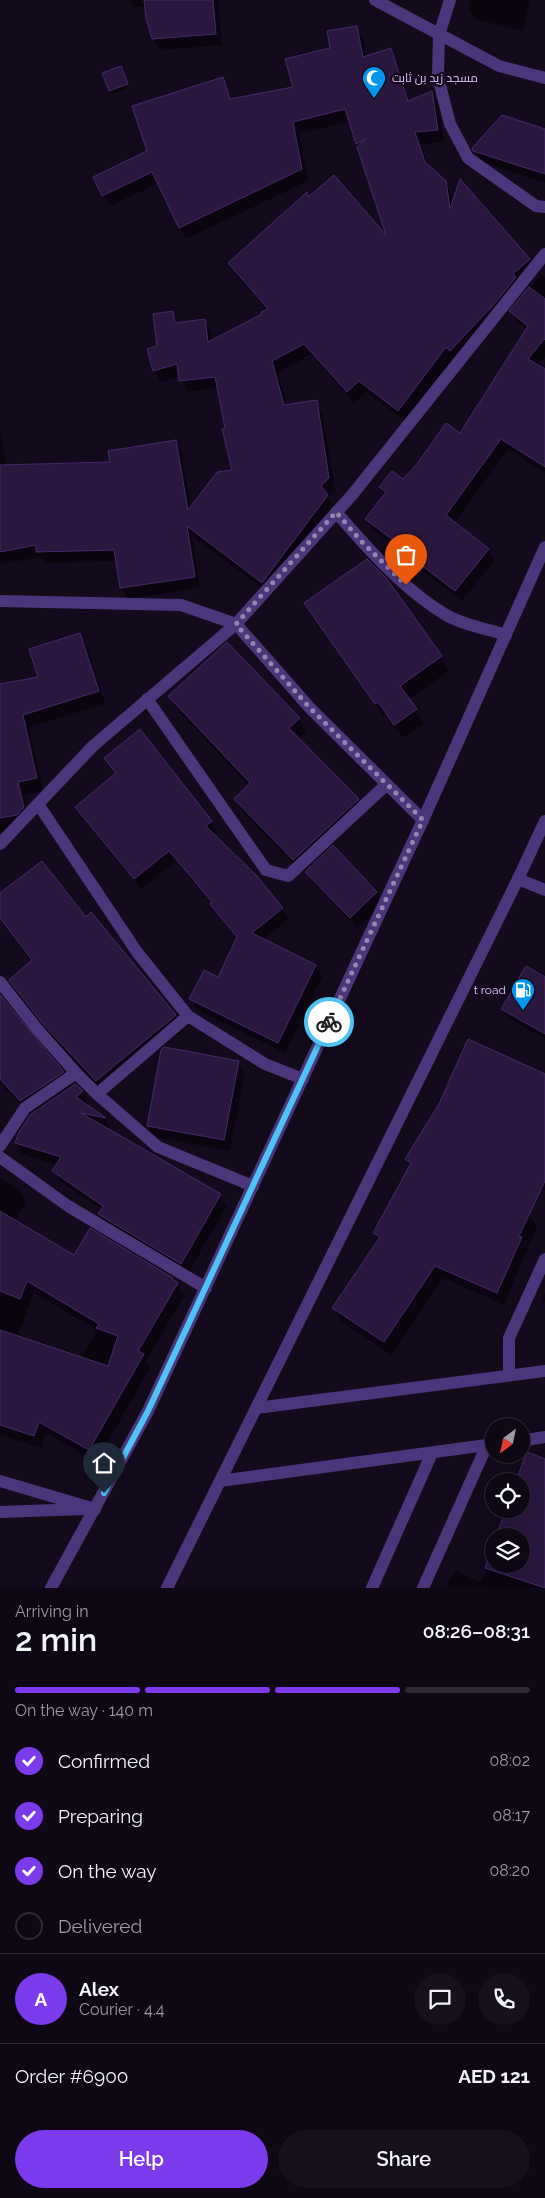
<!DOCTYPE html>
<html lang="en">
<head>
<meta charset="utf-8">
<style>
	:root { --surface:#0e0815; --page:#17111e; --text:#f1f3f6; --muted:#9b9aa0; --line:#2e2934; --accent:#7c3aed }
	body { margin:0; font-family:Raleway,Cairo,sans-serif; background:var(--page); color:var(--text); height:100vh; display:flex; flex-direction:column; font-size:19px; white-space:nowrap }
	* { box-sizing:border-box; margin:0 }
	p { font-size:16px; color:var(--muted) }
	.icon { flex:none; width:28px; height:28px; fill:none; stroke:currentColor; stroke-width:2; stroke-linecap:round; stroke-linejoin:round }
	.map { position:relative; height:1588px; overflow:hidden }
	.side { display:flex; flex-direction:column; background:var(--surface); flex:1 }
	.side>* { flex:none }
	.needle { width:32px; rotate:213deg }
	.fabs { position:absolute; left:485px; top:1418px; display:grid; gap:10px }
	.fabs a { display:grid; place-items:center; width:45px; height:45px; border-radius:50%; background:var(--surface); box-shadow:0 5px 20px #0002,0 0 0 1px var(--line); font-size:25px }
	.pin { position:absolute; display:grid; place-items:center; width:42px; height:42px; color:#fff; margin:-51px -21px; border-radius:50% 50% 50% 0; rotate:-45deg; box-shadow:0 0 5px #0007 }
	.pin .icon { rotate:45deg }
	.courier { position:absolute; display:grid; place-items:center; width:50px; height:50px; margin:-25px; border:4px solid #4fc3f7; border-radius:50%; background:#fff; color:#222; box-shadow:0 1px 6px #0007 }
	.summary em { font-style:normal; font-weight:600 }
	.summary div { display:flex; flex-direction:column-reverse }
	.summary { display:flex; align-items:center; justify-content:space-between; height:85px; padding:0 15px }
	h1 { font-size:32px; font-weight:600; line-height:38px }
	.bar { display:grid; grid-template-columns:repeat(4,1fr); gap:8px 5px; align-content:center; height:60px; padding:0 15px }
	.bar i { height:6px; border-radius:4px; background:var(--line) }
	.bar .on { background:var(--accent) }
	.bar p { grid-column:span 4 }
	.line { display:flex; align-items:center; gap:12px; padding:0 15px; border-top:1px solid var(--line) }
	.line div { flex:1 }
	.round { display:grid; place-items:center; flex:none; width:52px; height:52px; border-radius:26px; background:var(--page) }
	ol { padding:0 15px; list-style:none }
	li { display:flex; align-items:center; gap:15px; height:55px }
	li p { margin-inline-start:auto }
	li .icon { padding:5px; border-radius:50%; background:var(--accent); color:#fff; stroke-width:4 }
	li:last-child { color:var(--muted) }
	li i { width:28px; height:28px; border:2px solid var(--line); border-radius:50% }
	.primary-button { display:flex; gap:10px; margin-top:auto; padding:10px 15px }
	.primary-button a { flex:1; height:58px; border-radius:30px; background:var(--accent); color:#fff; font-size:20px; font-weight:600; line-height:58px; text-align:center }
	.primary-button a+a { background:var(--page); color:var(--text) }
	.map>svg:first-child { display:block }
</style>
</head>
<body>
<div class="map">
<svg width="545" height="1588" viewBox="0 0 545 1588">
	<rect width="100%" height="100%" fill="#130b1c"/>
	<path fill="#0007" fill-rule="evenodd" d="M130,0H218L222,45L160,50L154,39L144,7H134Z
		M471,0H530L523,31L475,19L469,9Z
		M357,28L363,39L366,57L391,50L397,61L410,101L431,92L438,103L444,142L421,144L428,167L445,182L452,194L453,203L460,181L529,260L536,272L458,361L453,358L405,421L366,392L354,403L311,354L278,373L287,406L316,401L322,413L335,490L328,497L334,508L269,593L192,536L200,588L128,599L121,587L117,561L44,563L41,557L0,564V430L6,466L111,463L175,441L182,453L191,508L233,471L218,388L187,392L180,376L161,382L154,370L159,347L173,312L179,324L204,321L211,332L212,341L264,314L267,310L236,275L229,264L307,194L309,198L389,240L350,121L299,134L308,181L186,239L159,183L110,206L103,195L223,79L232,100L294,88L331,49Z
		M122,71L129,88L112,94L104,74Z
		M545,131V183L482,162L474,149Z
		M541,274L545,278V356L537,366L545,371V473L508,449L454,523L488,550L494,561L462,601L399,553L396,548L373,530L367,519L385,495L381,487L403,481L460,435L527,330L517,323L511,312Z
		M386,580L449,671L408,700L424,724L403,738L386,715L384,717L306,604Z
		M80,635L87,647L105,704L29,727L43,791L24,795L30,820L24,827L0,832V685L40,678Z
		M169,696L299,719L306,732L298,739L358,800L365,813L301,872L243,812L235,799L249,786L177,709Z
		M139,731L211,822L218,833L214,835L255,876L282,909L288,919L263,940L316,966L322,977L285,1053L197,1010L191,999L218,978L237,939L218,915L212,904L176,861L141,889L83,818L76,807L116,774L106,758Z
		M333,847L376,893L383,904L357,928L313,883L306,872Z
		M0,895L86,919L91,914L175,1016L183,1030L104,1094L53,1038L18,994L10,980L32,962L0,920Z
		M545,978V1039L507,1018L502,1009Z
		M0,997L63,1072L72,1087L75,1085L82,1092L88,1103L85,1105L105,1118L110,1128L102,1127L220,1195L227,1206L187,1274L106,1225L99,1214L102,1210L60,1181L53,1171L57,1165L22,1154L16,1143L19,1135L35,1110L29,1114L0,1083Z
		M238,1062L245,1074L230,1151L155,1137L148,1125Z
		M545,1075V1191L495,1166L537,1226L504,1305L443,1278L392,1355L341,1321L334,1308L379,1241L374,1233L411,1166L406,1159Z
		M0,1178L19,1189L26,1202L15,1221L74,1257L172,1279L184,1296L146,1361L150,1368L96,1462L46,1433L41,1448L0,1435ZM34,1293L97,1330L81,1358L17,1337Z
		M545,1293V1303L542,1298Z
		M527,1454L545,1460V1588H446L455,1570L481,1583L494,1547V1564H521V1536H498L508,1509H521V1481H517Z"/>
	<path fill="#29173d" stroke="#472969" d="M144,0H213L216,34L152,39L146,18Z
		M357,26L363,57L391,48L408,101L432,91L438,130L415,132L425,162L446,181L450,209L460,179L530,259L513,274L516,277L497,301L450,351L446,347L398,411L359,381L347,392L304,344L272,361L284,405L317,400L329,478L321,486L328,495L262,583L187,526L195,577L120,588L114,550L36,552V545L0,552V465L110,462L108,451L176,440L188,510L217,472L232,470L222,429L225,428L215,377L179,381L177,364L153,371L147,349L157,346L153,314L173,311L175,323L205,319L208,342L262,314L261,312L268,309L228,263L307,192L308,197L334,175L386,235L357,147L366,139L356,144L345,109L293,122L302,169L179,228L152,172L102,196L93,177L147,151L132,106L223,77L230,99L293,87L285,59L330,48L327,31Z
		M121,66L128,84L109,91L102,73Z
		M502,115L545,129V174L473,151L472,148Z
		M529,287L545,299V340L544,339L528,359L545,369V467L501,439L446,515L489,549L455,591L391,542L393,540L365,519L386,492L379,487L392,471L403,479L417,464L446,423L460,433L528,326L509,311Z
		M367,559L387,579L442,656L400,686L417,709L394,725L378,702L375,704L304,603Z
		M80,633L99,691L23,715L37,778L18,782L24,807L17,815L0,818V684L38,677L29,649Z
		M227,642L300,718L289,728L359,799L293,860L234,799L250,783L168,696Z
		M140,729L212,821L206,826L256,875L283,908L252,933L316,965L278,1043L189,999L204,970L218,977L237,937L210,904L212,902L169,851L134,879L75,807L116,773L104,758Z
		M333,845L377,892L350,918L305,872Z
		M42,861L86,917L91,912L176,1015L96,1081L43,1024L9,980L32,960L0,918V893Z
		M526,966L545,977V1034L501,1009Z
		M0,995L64,1072L20,1101L0,1079Z
		M468,1039L545,1074V1181L519,1236L522,1237L497,1293L435,1266L384,1342L332,1308L380,1237L373,1233L411,1163L405,1159L439,1104Z
		M164,1047L239,1061L224,1140L147,1126L161,1050Z
		M75,1084L83,1091L76,1097L106,1118L81,1113L221,1194L181,1264L98,1214L103,1206L52,1171L61,1157L15,1143L18,1134L31,1114Z
		M0,1211L74,1255L90,1228L173,1278L172,1279L178,1283L138,1351L144,1354L89,1450L39,1422L34,1436L0,1425V1330L108,1366L118,1336L96,1328L99,1324L27,1281L20,1299L0,1291Z
		M527,1452L545,1459V1588L485,1568L494,1543V1564H521V1536H496L506,1509H521V1481H516Z"/>
	<g fill="none" stroke-linecap="round" stroke-linejoin="round">
		<path stroke="#4c367b" stroke-width="12" d="M375,0L499,66L545,78
			M450,0L439,35L438,77L450,124L468,158L536,206L545,207
			M336,512C367,548 406,592 448,616C464,625 487,629 506,635
			M0,601L181,605L236,624L310,708L423,820
			M147,699L266,870L288,876L387,784
			M38,804L137,952L188,1016L265,1064L303,1079
			M0,844L93,746L236,624L352,495L545,254
			M518,879L545,890
			M0,982L37,1029L76,1073L97,1094L158,1147L253,1186
			M97,1094L188,1016
			M0,1146L25,1108L76,1073
			M0,1157L68,1206L206,1288
			M509,1375V1338L545,1259
			M256,1408L545,1371
			M521,1441L545,1437
			M0,1481L95,1509
			M220,1481L494,1444
			M0,1512L85,1509
			M372,1588L432,1453
			M423,1588L487,1445"/>
		<path stroke="#4c367b" stroke-width="12" d="M51,1588L148,1411L423,820L545,547
			M167,1588L518,879L545,821"/>
	</g>
	<g fill="none" stroke-linecap="round" stroke-linejoin="round">
		<path stroke="#9685b0" stroke-width="5" stroke-dasharray="0 9" d="M329,1022L423,820L310,708L236,624L336,512L361,541L406,585"/>
		<path stroke="#4fc3f7" stroke-width="6" d="M104,1493L148,1411L329,1022"/>
	</g>
	<defs>
		<g id="mosque-pin" transform="scale(1.25)"><path d="M0 17L-7.5 6A9.5 9.5 0 1 1 7.5 6Z" fill="#0196f0" stroke="#130b1c"/><path d="M3.5-4.9A6 6 0 1 0 3.5 4.9A5 5 0 1 1 3.5-4.9Z" fill="#fff"/></g>
		<g id="fuel-pin" transform="scale(1.25)"><path d="M0 17L-7.5 6A9.5 9.5 0 1 1 7.5 6Z" fill="#0196f0" stroke="#130b1c"/><path d="M-5.5-6h7V0h2V4h1.3V-2.5L3-4.5l.8-.8L6-3V5H2.5V1h-1V6h-7ZM-4.2-4.7v3.2H.2V-4.7Z" fill="#fff"/></g>
	</defs>
	<g fill-rule="evenodd">
		<use href="#mosque-pin" x="374" y="78"/>
		<use href="#fuel-pin" x="523" y="990"/>
	</g>
	<g text-anchor="middle" dominant-baseline="central" stroke-width="4.5" stroke-linejoin="round" paint-order="stroke">
		<g font-size="12" fill="#dcc6ff" stroke="#130b1c" text-anchor="start">
			<text x="392" y="78">مسجد زيد بن ثابت</text>
			<text x="506" y="990" text-anchor="end">t road</text>
		</g>
	</g>
</svg>
<div class="fabs">
<a><svg class="needle" viewBox="-14 -14 28 28"><path d="M0-13l5 13h-10z" fill="#e53935"/><path d="M0 13l5-13h-10z" fill="#9b9aa0"/></svg></a>
<a><svg class="icon" aria-label="locate" viewBox="0 0 24 24"><circle cx="12" cy="12" r="6"/><path d="M12 2v4M12 18v4M2 12h4M18 12h4"/></svg></a>
<a><svg class="icon" aria-label="layers" viewBox="0 0 24 24"><path d="M12 4l9 5-9 5-9-5zM3 14l9 5 9-5"/></svg></a>
</div>
<div class="pin" style="left:406px;top:585px;background:#ea580c"><svg class="icon" aria-label="bag" viewBox="0 0 24 24"><path d="M5 8h14l-1 12H6zM9 8a3 3 0 0 1 6 0"/></svg></div>
<div class="pin" style="left:104px;top:1493px;background:#1f2937"><svg class="icon" aria-label="home" viewBox="0 0 24 24"><path d="M3 11l9-7 9 7M6 9v11h12V9"/></svg></div>
<div class="courier" style="left:329px;top:1022px"><svg class="icon" aria-label="bike" viewBox="0 0 24 24"><circle cx="6" cy="16" r="4"/><circle cx="18" cy="16" r="4"/><path d="M6 16l4-8h5l3 8M10 8l3 8H6M13 5h3"/></svg></div>
</div>
<section class="side">
<div class="summary"><div><h1>2 min</h1><p>Arriving in</p></div><em>08:26–08:31</em></div>
<div class="bar"><i class="on"></i><i class="on"></i><i class="on"></i><i></i><p>On the way · 140 m</p></div>
<ol>
<li><svg class="icon" aria-label="check" viewBox="0 0 24 24"><path d="M5 12l5 5 9-10"/></svg>Confirmed<p>08:02</p></li>
<li><svg class="icon" aria-label="check" viewBox="0 0 24 24"><path d="M5 12l5 5 9-10"/></svg>Preparing<p>08:17</p></li>
<li><svg class="icon" aria-label="check" viewBox="0 0 24 24"><path d="M5 12l5 5 9-10"/></svg>On the way<p>08:20</p></li>
<li><i></i>Delivered</li>
</ol>
<div class="line" style="height:90px"><b class="round" style="background:var(--accent);color:#fff">A</b><div><b>Alex</b><p>Courier · 4.4</p></div><a class="round"><svg class="icon" aria-label="chat" viewBox="0 0 24 24"><path d="M4 5h16v11H9l-5 4z"/></svg></a><a class="round"><svg class="icon" aria-label="phone" viewBox="0 0 24 24"><path d="M5 4h4l2 5-3 2q2 4 5 5l2-3 5 2v4C11 20 4 13 5 4z"/></svg></a></div>
<div class="line" style="height:65px"><div>Order #6900</div><b>AED 121</b></div>
<div class="primary-button"><a>Help</a><a>Share</a></div>
</section>
</body>
</html>
